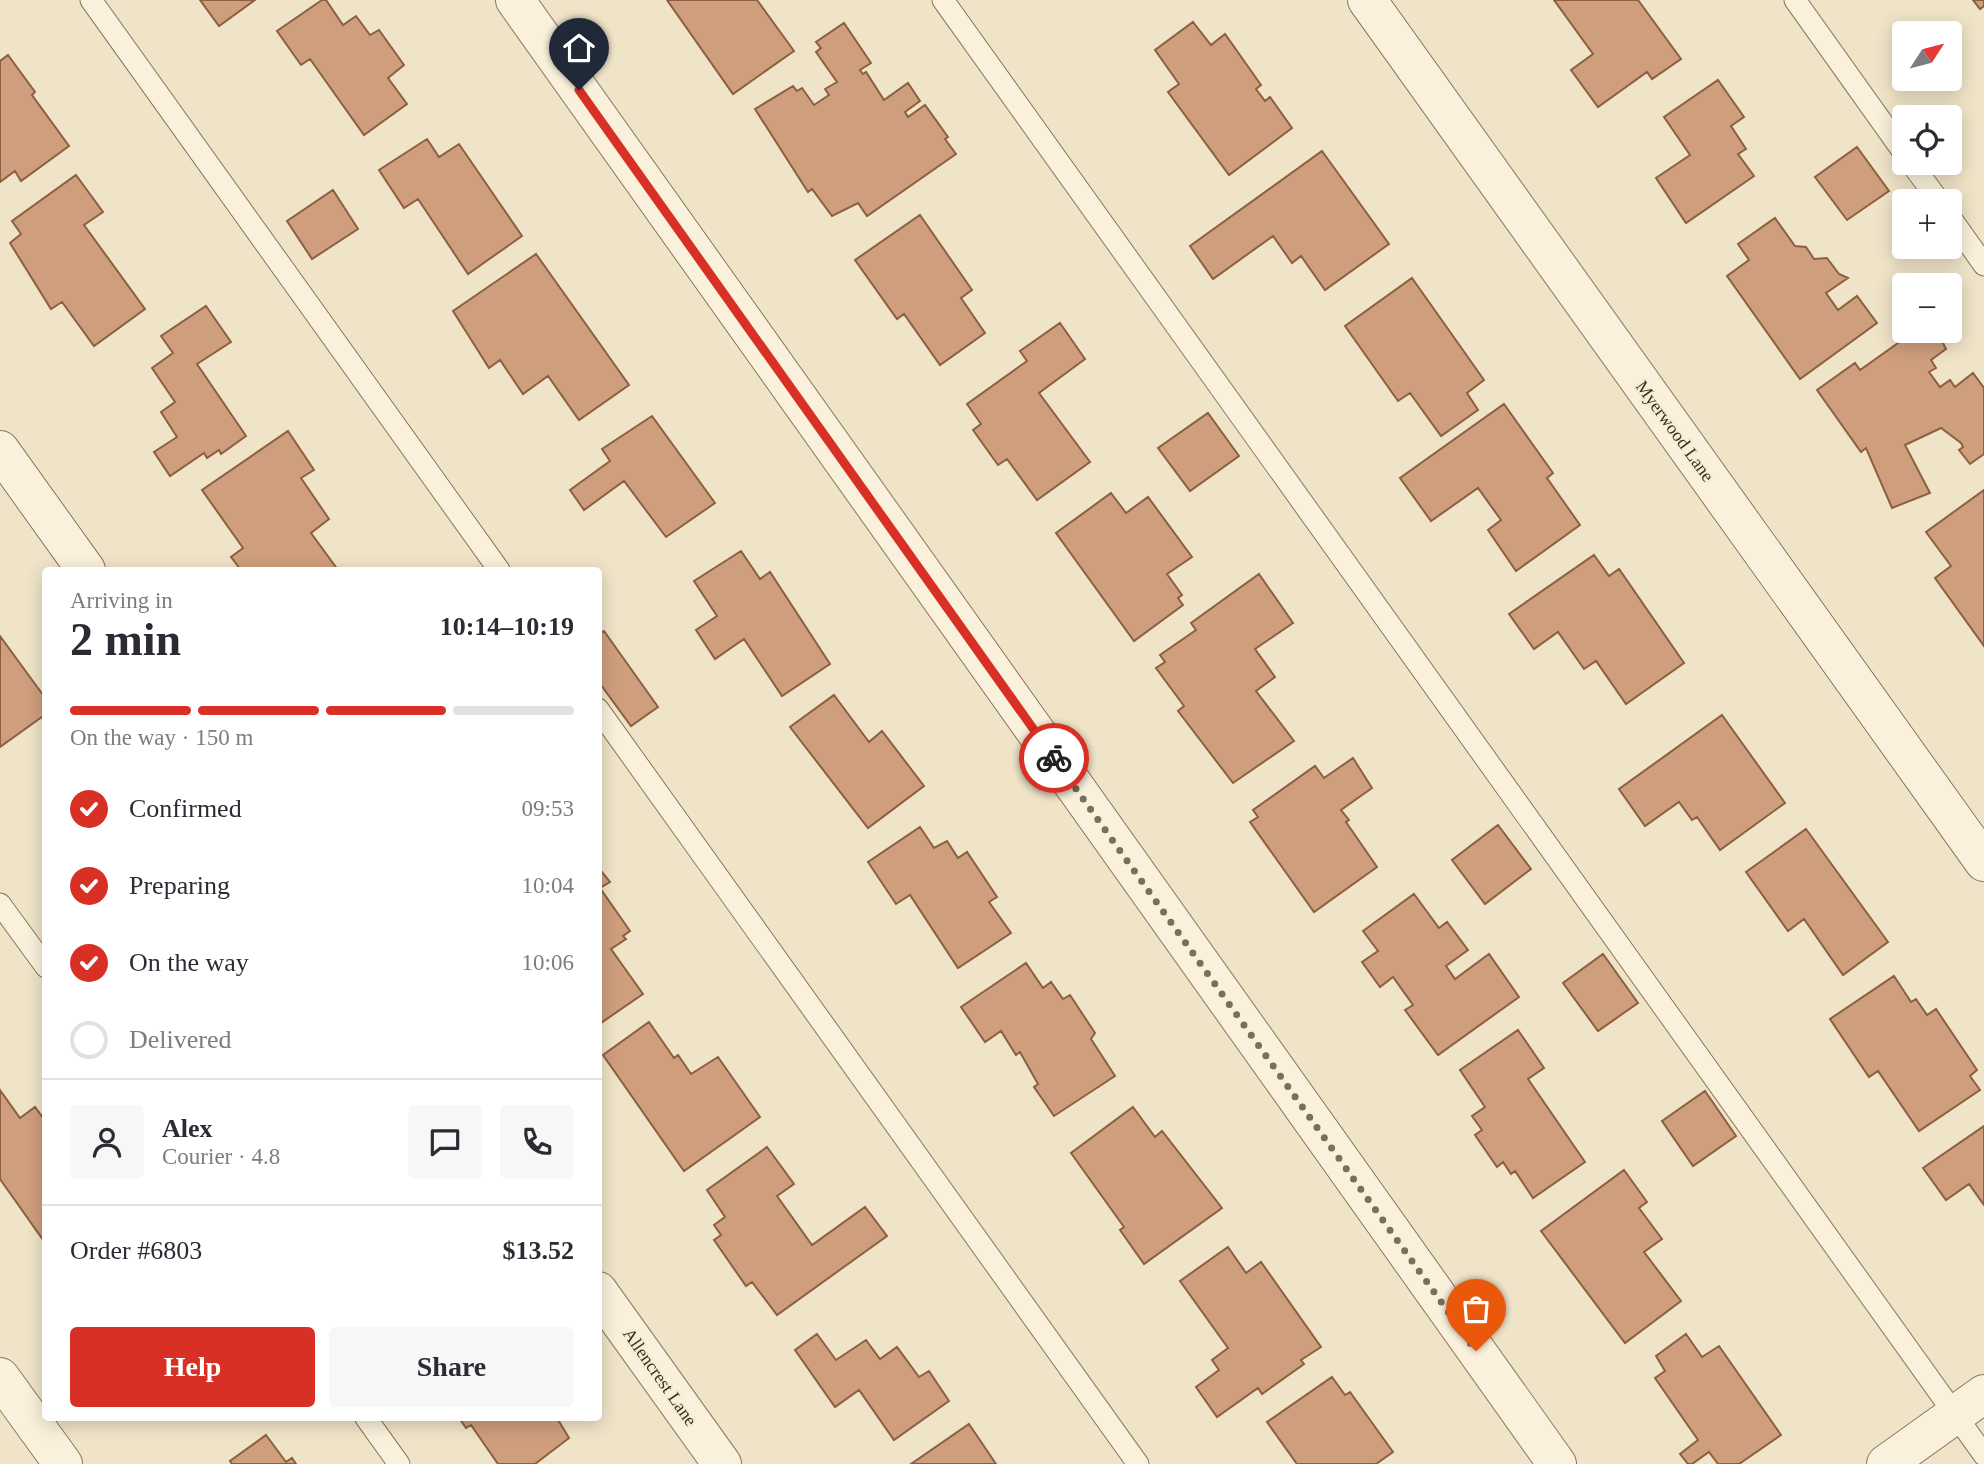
<!DOCTYPE html>
<html lang="en">
<head>
<meta charset="utf-8">
<style>
	:root { --surface:#fff; --page:#f7f7f7; --text:#2b2b33; --muted:#7c7c81; --line:#e1e1e2; --accent:#d93025 }
	body { margin:0; font-family:"Times New Roman",serif; background:var(--page); color:var(--text); height:100vh; display:flex; flex-direction:column; font-size:26px; white-space:nowrap }
	* { box-sizing:border-box; margin:0 }
	p { font-size:23px; color:var(--muted) }
	.icon { flex:none; width:38px; height:38px; fill:none; stroke:currentColor; stroke-width:2; stroke-linecap:round; stroke-linejoin:round }
	.map { position:relative; flex:1; overflow:hidden }
	.drawer { position:absolute; left:42px; top:567px; width:560px; height:854px; display:flex; flex-direction:column; background:var(--surface); border-radius:7px; box-shadow:0 4px 18px #0003 }
	.drawer>* { flex:none }
	.needle { width:46px; rotate:54deg }
	.fabs { position:absolute; left:1892px; top:21px; display:grid; gap:14px }
	.fabs a { display:grid; place-items:center; width:70px; height:70px; border-radius:7px; background:var(--surface); box-shadow:0 4px 18px #0003; font-size:35px }
	.pin { position:absolute; display:grid; place-items:center; width:60px; height:60px; color:#fff; margin:-72px -30px; border-radius:50% 50% 50% 0; rotate:-45deg; box-shadow:0 0 7px #0007 }
	.pin .icon { rotate:45deg }
	.courier { position:absolute; display:grid; place-items:center; width:70px; height:70px; margin:-35px; border:5px solid #d93025; border-radius:50%; background:#fff; color:#222; box-shadow:0 2px 9px #0007 }
	.summary em { font-style:normal; font-weight:700 }
	.summary div { display:flex; flex-direction:column-reverse }
	.summary { display:flex; align-items:center; justify-content:space-between; height:119px; padding:0 28px }
	h1 { font-size:46px; font-weight:700; line-height:52px }
	.bar { display:grid; grid-template-columns:repeat(4,1fr); gap:10px 7px; align-content:center; height:84px; padding:0 28px }
	.bar i { height:9px; border-radius:5px; background:var(--line) }
	.bar .on { background:var(--accent) }
	.bar p { grid-column:span 4 }
	.line { display:flex; align-items:center; gap:18px; padding:0 28px; border-top:2px solid var(--line) }
	.line div { flex:1 }
	.round { display:grid; place-items:center; flex:none; width:74px; height:74px; border-radius:7px; background:var(--page) }
	ol { padding:0 28px; list-style:none }
	li { display:flex; align-items:center; gap:21px; height:77px }
	li p { margin-inline-start:auto }
	li .icon { padding:7px; border-radius:50%; background:var(--accent); color:#fff; stroke-width:4 }
	li:last-child { color:var(--muted) }
	li i { width:38px; height:38px; border:4px solid var(--line); border-radius:50% }
	.action { display:flex; gap:14px; margin-top:auto; padding:14px 28px }
	.action a { flex:1; height:80px; border-radius:7px; background:var(--accent); color:#fff; font-size:28px; font-weight:700; line-height:80px; text-align:center }
	.action a+a { background:var(--page); color:var(--text) }
	.map>svg:first-child { display:block }
</style>
</head>
<body>
<div class="map">
<svg width="1984" height="1464" viewBox="0 0 1984 1464">
	<rect width="100%" height="100%" fill="#f0e4c8"/>
	<path fill="#cf9f7d" stroke="#8d5f41" stroke-width="2" d="M200,0H255L219,26Z
		M322,0H326L343,25L356,16L370,35L379,30L404,65L388,78L407,104L364,135L310,59L301,65L277,31Z
		M667,0H757L794,51L733,94Z
		M1554,0H1638L1681,59L1652,79L1647,72L1598,107L1571,70L1593,54Z
		M1973,0H1984V6L1980,9Z
		M1193,22L1211,45L1225,34L1261,85L1256,89L1265,101L1270,97L1292,128L1229,175L1168,92L1179,84L1155,50Z
		M844,23L871,63L860,70L863,74L866,72L884,100L908,83L920,101L905,112L908,117L925,105L948,137L945,139L956,154L867,216L858,203L832,216L812,189L808,192L755,109L793,86L797,91L802,88L814,105L829,95L825,89L837,82L816,52L821,48L816,42Z
		M8,55L35,92L32,95L69,146L21,181L15,171L0,182V61Z
		M1718,80L1744,117L1731,126L1746,149L1738,154L1754,176L1686,223L1656,178L1690,155L1664,117Z
		M427,139L439,157L459,144L522,236L468,274L418,199L404,208L379,170Z
		M1857,147L1889,191L1847,220L1815,177Z
		M1322,151L1389,244L1325,290L1301,256L1292,263L1273,236L1213,279L1190,246Z
		M76,175L103,212L84,225L145,309L94,346L62,302L51,309L10,243L21,234L12,221Z
		M333,190L358,229L312,259L287,221Z
		M920,215L972,290L961,298L985,333L940,365L904,314L897,319L855,260Z
		M1775,218L1795,246L1806,247L1814,259L1827,258L1839,274L1848,278L1826,293L1838,310L1857,296L1877,323L1800,379L1727,276L1749,260L1738,244Z
		M536,254L629,385L579,420L548,376L523,394L500,360L489,368L453,311Z
		M1412,278L1484,380L1467,393L1478,410L1441,436L1410,393L1398,401L1345,326Z
		M206,306L231,342L197,364L246,436L221,454L219,450L207,458L204,453L170,476L154,452L177,437L161,412L175,402L152,368L173,353L161,336Z
		M1060,323L1085,359L1039,393L1090,462L1037,500L1007,459L998,465L973,430L981,424L967,404L1027,361L1020,351Z
		M1915,331H1937L1946,349L1931,360L1936,368L1929,372L1940,387L1950,380L1955,387L1973,373L1984,388V454L1970,464L1959,450L1963,447L1961,443L1941,428L1905,445L1930,493L1892,508L1866,448L1861,452L1817,390L1855,363L1860,370Z
		M1504,404L1553,473L1547,478L1580,525L1516,571L1488,530L1501,520L1478,488L1431,521L1400,478Z
		M1208,413L1239,456L1190,491L1158,448Z
		M652,416L715,503L666,537L624,481L584,510L570,490L610,461L602,449Z
		M288,431L314,470L301,478L329,519L311,533L338,570H241L231,557L243,548L202,490Z
		M1984,490V646L1935,578L1951,566L1926,532Z
		M1111,493L1126,513L1148,497L1192,557L1167,574L1182,595L1178,598L1183,605L1134,641L1056,533Z
		M741,551L760,579L770,572L830,664L782,696L744,639L715,659L696,630L717,616L694,581Z
		M1594,555L1609,576L1619,569L1684,663L1626,704L1596,661L1584,669L1558,632L1534,649L1509,614Z
		M1259,574L1293,623L1255,649L1275,677L1256,691L1294,741L1233,783L1178,711L1184,706L1156,668L1165,662L1160,655L1196,630L1191,623Z
		M604,631L658,707L631,726L598,681V635Z
		M0,636L46,699V714L0,747Z
		M834,695L869,742L882,731L924,786L868,828L790,727Z
		M1722,715L1785,803L1720,850L1697,817L1692,820L1679,802L1645,826L1619,789Z
		M1353,758L1372,788L1341,810L1349,820L1346,822L1377,867L1314,912L1250,822L1258,817L1253,810L1315,766L1324,778Z
		M1498,825L1531,869L1485,904L1452,860Z
		M920,827L934,848L947,841L958,858L967,852L997,897L989,902L1011,933L958,968L910,895L896,904L868,862Z
		M1806,829L1888,942L1843,975L1804,919L1788,931L1746,872Z
		M598,867L610,882L600,888L630,931L623,936L626,939L611,949L643,994L598,1025Z
		M1414,894L1439,928L1447,922L1468,950L1446,966L1455,979L1489,954L1519,997L1438,1055L1405,1010L1413,1005L1393,977L1380,987L1362,962L1378,951L1363,931Z
		M1603,954L1638,1003L1598,1031L1563,983Z
		M1026,963L1043,988L1051,982L1063,999L1070,995L1095,1033L1091,1039L1115,1076L1054,1116L1034,1087L1038,1084L1020,1052L1016,1055L1001,1031L985,1042L961,1007Z
		M1894,976L1911,1002L1916,999L1927,1015L1936,1009L1977,1070L1970,1076L1980,1090L1919,1131L1878,1071L1869,1077L1830,1019Z
		M649,1022L674,1058L678,1055L691,1074L718,1057L760,1117L684,1171L603,1055Z
		M1518,1030L1544,1068L1528,1079L1585,1162L1533,1198L1515,1171L1511,1174L1503,1162L1497,1167L1475,1135L1482,1130L1472,1116L1485,1107L1460,1070Z
		M0,1090L20,1118L35,1107L46,1122V1244L0,1179Z
		M1705,1091L1736,1136L1693,1166L1662,1121Z
		M1133,1107L1155,1137L1162,1131L1222,1208L1144,1264L1120,1230L1124,1227L1071,1153Z
		M1984,1126V1205L1969,1184L1946,1200L1923,1168Z
		M767,1147L794,1184L777,1196L812,1245L865,1207L887,1236L777,1315L752,1282L746,1286L714,1240L721,1235L714,1225L725,1217L707,1190Z
		M1624,1170L1647,1202L1639,1208L1662,1239L1644,1252L1681,1301L1625,1343L1541,1231Z
		M1228,1247L1246,1273L1261,1262L1321,1347L1301,1360L1304,1364L1262,1394L1258,1388L1217,1417L1196,1387L1219,1370L1212,1360L1228,1348L1180,1281Z
		M817,1334L836,1360L866,1340L880,1359L897,1347L919,1377L929,1371L949,1401L894,1440L859,1390L835,1407L795,1350Z
		M1686,1334L1702,1357L1719,1346L1781,1435L1739,1464H1718L1709,1452L1692,1464H1688L1680,1454L1698,1440L1655,1378L1665,1371L1656,1356Z
		M1332,1377L1345,1395L1350,1392L1393,1452L1376,1464H1297L1267,1422Z
		M459,1418H544L546,1419L557,1418L569,1438L535,1464H498L471,1425L466,1428Z
		M969,1424L996,1464H911Z
		M266,1435L286,1462L292,1458L296,1464H232L230,1461Z"/>
	<g fill="none" stroke-linecap="round" stroke-linejoin="round">
		<g stroke="#8d765c" stroke-width="23">
			<path id="service" d="M91,0L499,570
				M943,0L1984,1455
				M1795,0L1904,153
				M1911,163L1939,201
				M1950,217L1984,265
				M598,709L1138,1464
				M0,904L46,967
				M366,1418L399,1464"/>
		</g>
		<g stroke="#8d765c" stroke-width="40">
			<path id="minor" d="M515,0L1557,1464
				M1367,0L1984,862
				M0,450L86,570
				M598,1291L722,1464
				M0,1377L63,1464"/>
		</g>
		<g stroke="#8d765c" stroke-width="40">
			<path id="tertiary" d="M1886,1464L1984,1394"/>
		</g>
		<use href="#service" stroke="#faf1dc" stroke-width="21"/>
		<use href="#minor" stroke="#faf1dc" stroke-width="38"/>
		<use href="#tertiary" stroke="#faf1dc" stroke-width="38"/>
	</g>
	<g fill="none" stroke-linecap="round" stroke-linejoin="round">
		<path stroke="#7c6e5b" stroke-width="7" stroke-dasharray="0 12.6" d="M1054,758L1476,1351"/>
		<path stroke="#d93025" stroke-width="9" d="M579,90L1054,758"/>
	</g>
	<g text-anchor="middle" dominant-baseline="central" stroke-width="5" stroke-linejoin="round" paint-order="stroke">
		<g font-size="18" fill="#3d2e20" stroke="#f7eed8">
			<text transform="translate(1675 431) rotate(54)">Myerwood Lane</text>
			<text transform="translate(660 1377) rotate(55)">Allencrest Lane</text>
		</g>
	</g>
</svg>
<div class="fabs">
<a><svg class="needle" viewBox="-14 -14 28 28"><path d="M0-13l5 13h-10z" fill="#e53935"/><path d="M0 13l5-13h-10z" fill="#7c7c81"/></svg></a>
<a><svg class="icon" aria-label="locate" viewBox="0 0 24 24"><circle cx="12" cy="12" r="6"/><path d="M12 2v4M12 18v4M2 12h4M18 12h4"/></svg></a>
<a>+</a>
<a>−</a>
</div>
<div class="pin" style="left:1476px;top:1351px;background:#ea580c"><svg class="icon" aria-label="bag" viewBox="0 0 24 24"><path d="M5 8h14l-1 12H6zM9 8a3 3 0 0 1 6 0"/></svg></div>
<div class="pin" style="left:579px;top:90px;background:#1f2937"><svg class="icon" aria-label="home" viewBox="0 0 24 24"><path d="M3 11l9-7 9 7M6 9v11h12V9"/></svg></div>
<div class="courier" style="left:1054px;top:758px"><svg class="icon" aria-label="bike" viewBox="0 0 24 24"><circle cx="6" cy="16" r="4"/><circle cx="18" cy="16" r="4"/><path d="M6 16l4-8h5l3 8M10 8l3 8H6M13 5h3"/></svg></div>
<section class="drawer">
<div class="summary"><div><h1>2 min</h1><p>Arriving in</p></div><em>10:14–10:19</em></div>
<div class="bar"><i class="on"></i><i class="on"></i><i class="on"></i><i></i><p>On the way · 150 m</p></div>
<ol>
<li><svg class="icon" aria-label="check" viewBox="0 0 24 24"><path d="M5 12l5 5 9-10"/></svg>Confirmed<p>09:53</p></li>
<li><svg class="icon" aria-label="check" viewBox="0 0 24 24"><path d="M5 12l5 5 9-10"/></svg>Preparing<p>10:04</p></li>
<li><svg class="icon" aria-label="check" viewBox="0 0 24 24"><path d="M5 12l5 5 9-10"/></svg>On the way<p>10:06</p></li>
<li><i></i>Delivered</li>
</ol>
<div class="line" style="height:126px"><a class="round"><svg class="icon" aria-label="person" viewBox="0 0 24 24"><circle cx="12" cy="8" r="4"/><path d="M4 21q1-7 8-7t8 7"/></svg></a><div><b>Alex</b><p>Courier · 4.8</p></div><a class="round"><svg class="icon" aria-label="chat" viewBox="0 0 24 24"><path d="M4 5h16v11H9l-5 4z"/></svg></a><a class="round"><svg class="icon" aria-label="phone" viewBox="0 0 24 24"><path d="M5 4h4l2 5-3 2q2 4 5 5l2-3 5 2v4C11 20 4 13 5 4z"/></svg></a></div>
<div class="line" style="height:91px"><div>Order #6803</div><b>$13.52</b></div>
<div class="action"><a>Help</a><a>Share</a></div>
</section>
</div>
</body>
</html>
